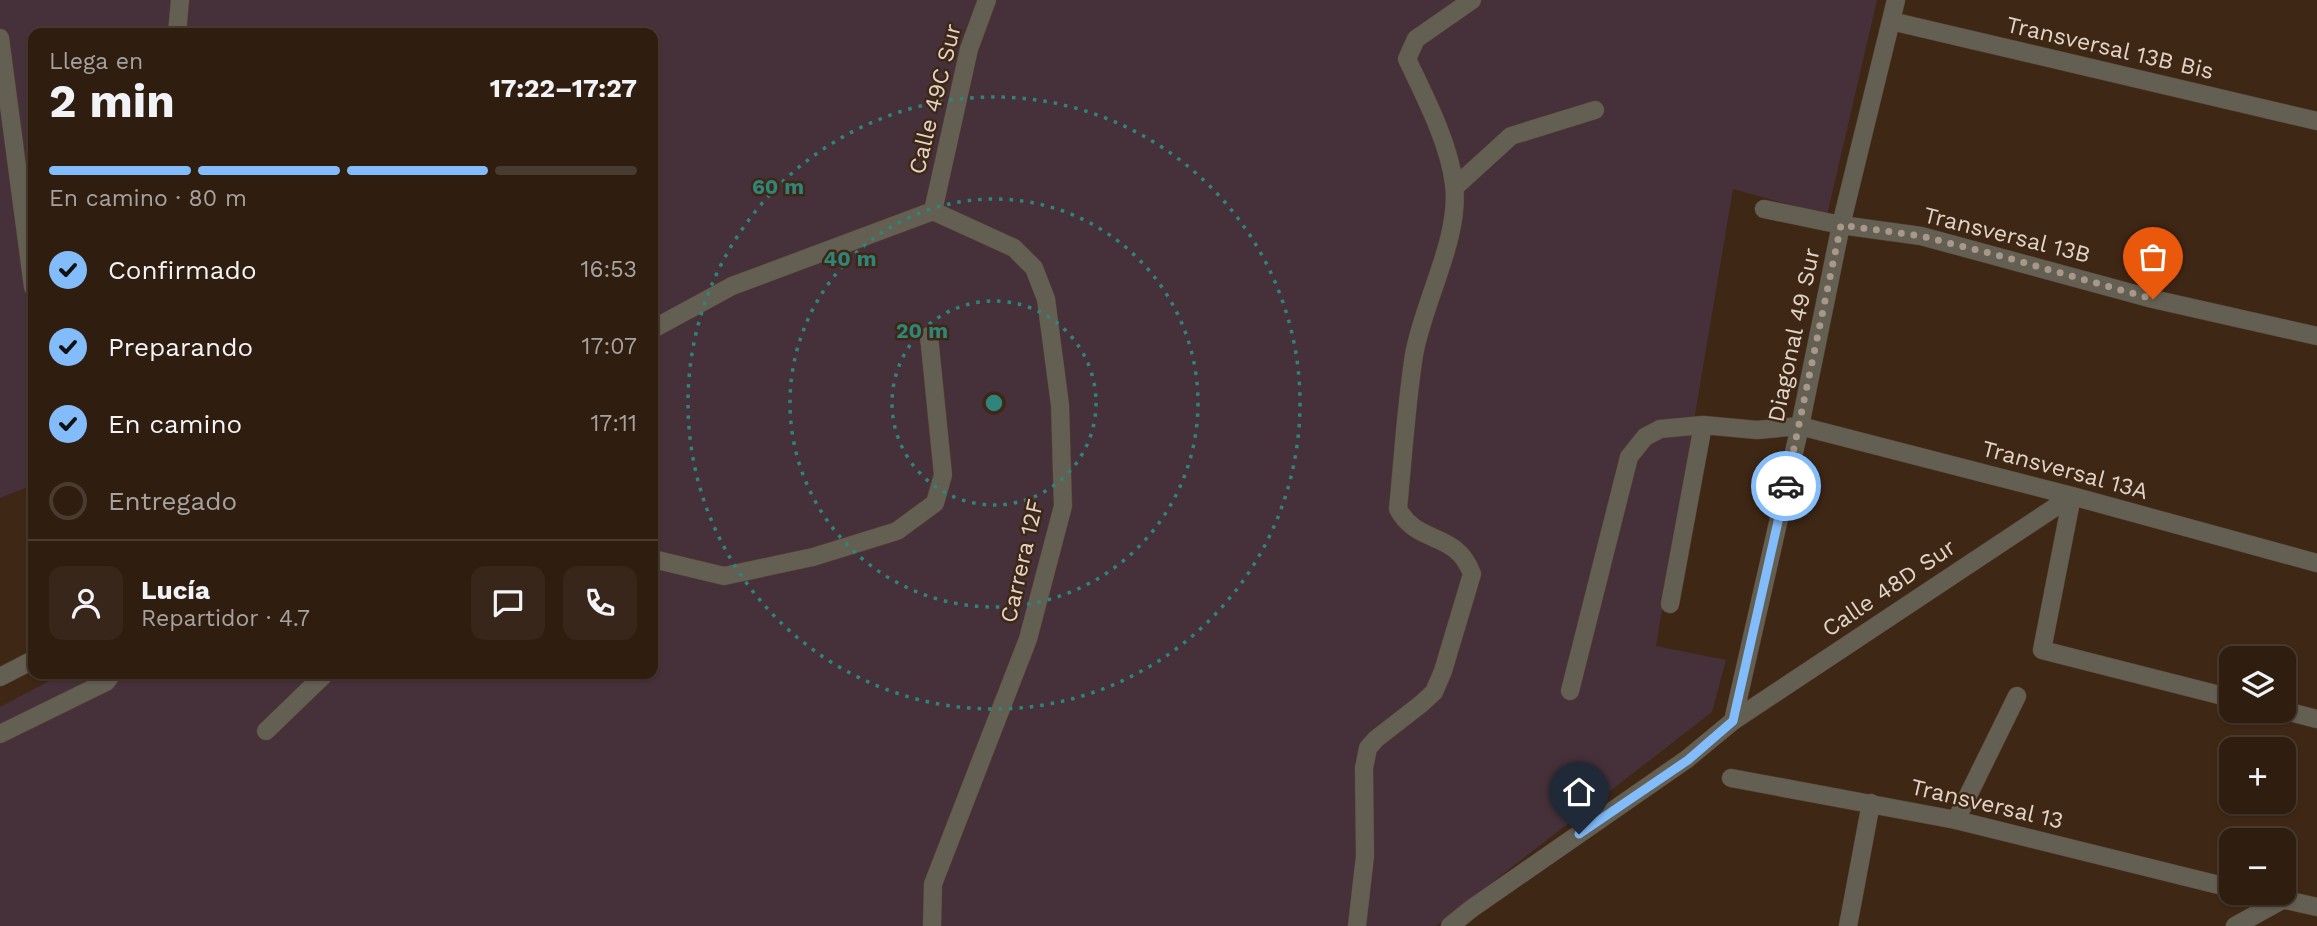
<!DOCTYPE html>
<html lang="es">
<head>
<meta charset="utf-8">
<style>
	:root { --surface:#2f1d10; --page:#372619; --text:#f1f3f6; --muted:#a7a29f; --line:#4a3b30; --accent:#83bcfb }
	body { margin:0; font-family:"Work Sans",sans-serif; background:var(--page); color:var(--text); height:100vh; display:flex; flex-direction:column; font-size:26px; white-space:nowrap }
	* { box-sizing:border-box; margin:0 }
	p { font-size:23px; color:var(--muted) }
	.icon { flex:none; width:38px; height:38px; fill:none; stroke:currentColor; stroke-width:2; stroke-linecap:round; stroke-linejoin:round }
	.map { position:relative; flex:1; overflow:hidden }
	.panel { position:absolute; left:28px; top:28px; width:630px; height:651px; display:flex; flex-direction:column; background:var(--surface); border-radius:14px; box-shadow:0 2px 5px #0004,0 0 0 2px var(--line) }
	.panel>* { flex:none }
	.fabs { position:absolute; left:2219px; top:646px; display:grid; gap:14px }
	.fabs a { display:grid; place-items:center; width:77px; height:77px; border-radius:14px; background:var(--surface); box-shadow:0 2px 5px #0004,0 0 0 2px var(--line); font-size:35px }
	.pin { position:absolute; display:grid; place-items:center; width:60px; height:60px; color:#fff; margin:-72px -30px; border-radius:50% 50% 50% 0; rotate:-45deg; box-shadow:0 0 7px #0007 }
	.pin .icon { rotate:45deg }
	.courier { position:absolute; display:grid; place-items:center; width:70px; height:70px; margin:-35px; border:5px solid #83bcfb; border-radius:50%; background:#fff; color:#222; box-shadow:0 2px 9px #0007 }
	.overview em { font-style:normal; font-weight:700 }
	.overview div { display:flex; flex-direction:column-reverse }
	.overview { display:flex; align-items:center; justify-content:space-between; height:119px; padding:0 21px }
	h1 { font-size:46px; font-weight:700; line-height:52px }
	.bar { display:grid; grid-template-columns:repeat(4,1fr); gap:10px 7px; align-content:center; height:84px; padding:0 21px }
	.bar i { height:9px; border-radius:5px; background:var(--line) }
	.bar .active { background:var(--accent) }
	.bar p { grid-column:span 4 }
	.line { display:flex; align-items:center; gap:18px; padding:0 21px; border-top:2px solid var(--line) }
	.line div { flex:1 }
	.round { display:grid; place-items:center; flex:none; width:74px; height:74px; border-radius:14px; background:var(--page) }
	ol { padding:0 21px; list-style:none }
	li { display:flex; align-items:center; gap:21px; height:77px }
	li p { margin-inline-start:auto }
	li .icon { padding:7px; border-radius:50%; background:var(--accent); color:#111; stroke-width:4 }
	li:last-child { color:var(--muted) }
	li i { width:38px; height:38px; border:4px solid var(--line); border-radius:50% }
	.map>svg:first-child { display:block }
</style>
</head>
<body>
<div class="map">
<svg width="2317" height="926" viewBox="0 0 2317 926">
	<rect width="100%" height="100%" fill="#3f2715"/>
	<path fill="#46313a" d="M0,0H1877L1827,215L1733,189L1656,646L1726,660L1712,712L1436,926H0V707L62,674H653V33H33V485L0,498Z"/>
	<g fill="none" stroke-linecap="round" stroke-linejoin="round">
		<g stroke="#594331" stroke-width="19">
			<path id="lane" d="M177,33L180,0
				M0,38L33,287
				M653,559L724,576L813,557L897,531L935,503L943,475L929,336
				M1670,604L1703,425
				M1570,691L1629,457L1645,437L1660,429L1703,425L1757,430L1800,426
				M266,731L325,674
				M0,734L106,682L112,674"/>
		</g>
		<g stroke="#594331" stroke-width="19">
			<path id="street" d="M1891,21L2317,121
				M1455,187L1511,136L1595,110
				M1764,209L1841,225L1921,236L2153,299L2317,336
				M933,211L969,49L987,0
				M653,329L732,286L933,211
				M1800,426L2072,496L2317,563
				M2072,496L2042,650L2231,698
				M0,677L33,660
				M2282,710L2317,719
				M1733,721L1800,426L1841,225L1896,0
				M1731,778L1956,820L2231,888
				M1956,820L2017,696
				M2250,892L2317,907
				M932,926L933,884L1028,639L1063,506L1060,405L1046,299L1034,268L1014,248L933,211
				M1357,926L1365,856L1364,768L1368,748L1376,739L1421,704L1434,692L1443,671L1472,574C1456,530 1418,546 1398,509C1403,458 1406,406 1414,355C1423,302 1461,237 1454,184C1449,143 1425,97 1407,59L1416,39L1472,0
				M1450,926L1471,909L1687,759L1733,721L2072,496
				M1848,926L1871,803
				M2235,926L2282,900"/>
		</g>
		<use href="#lane" stroke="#635f53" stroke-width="18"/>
		<use href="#street" stroke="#635f53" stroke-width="18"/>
	</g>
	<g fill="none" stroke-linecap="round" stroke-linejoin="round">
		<path stroke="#a99789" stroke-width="7" stroke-dasharray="0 12.6" d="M1786,486L1841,225L1921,236L1997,255L2153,299"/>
		<path stroke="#83bcfb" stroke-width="9" d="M1579,834L1688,760L1733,721L1786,486"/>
	</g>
	<g fill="none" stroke="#2f847b" stroke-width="3.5" stroke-dasharray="3.5 7">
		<circle cx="994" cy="403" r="102"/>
		<circle cx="994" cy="403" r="204"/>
		<circle cx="994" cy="403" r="306"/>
	</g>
	<g text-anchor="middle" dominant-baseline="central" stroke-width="5" stroke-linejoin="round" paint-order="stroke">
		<g font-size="23" fill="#e2d3c7" stroke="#3f2715">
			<text transform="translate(2110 48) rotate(13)">Transversal 13B Bis</text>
			<text transform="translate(935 99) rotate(-76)">Calle 49C Sur</text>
			<text transform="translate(2007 235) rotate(14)">Transversal 13B</text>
			<text transform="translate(1794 335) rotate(-78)">Diagonal 49 Sur</text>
			<text transform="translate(2065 470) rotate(15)">Transversal 13A</text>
			<text transform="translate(1022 561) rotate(-77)">Carrera 12F</text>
			<text transform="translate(1889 588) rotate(-34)">Calle 48D Sur</text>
			<text transform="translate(1987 804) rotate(13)">Transversal 13</text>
		</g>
	</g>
	<circle cx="994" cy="403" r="10" fill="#2f847b" stroke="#3f2715" stroke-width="3.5"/>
	<g font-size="21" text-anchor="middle" font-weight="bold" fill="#2f847b" stroke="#3f2715" stroke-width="5" stroke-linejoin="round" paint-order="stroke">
		<text x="778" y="194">60 m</text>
		<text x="850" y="266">40 m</text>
		<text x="922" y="338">20 m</text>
	</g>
</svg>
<div class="fabs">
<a><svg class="icon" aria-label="layers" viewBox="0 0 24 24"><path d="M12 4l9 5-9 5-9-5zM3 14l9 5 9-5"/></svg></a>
<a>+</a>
<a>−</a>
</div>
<div class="pin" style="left:2153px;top:299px;background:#ea580c"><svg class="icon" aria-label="bag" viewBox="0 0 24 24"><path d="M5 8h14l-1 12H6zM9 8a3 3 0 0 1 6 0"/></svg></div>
<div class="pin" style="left:1579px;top:834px;background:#1f2937"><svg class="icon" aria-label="home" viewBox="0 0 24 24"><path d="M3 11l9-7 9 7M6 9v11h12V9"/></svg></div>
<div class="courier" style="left:1786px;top:486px"><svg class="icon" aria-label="car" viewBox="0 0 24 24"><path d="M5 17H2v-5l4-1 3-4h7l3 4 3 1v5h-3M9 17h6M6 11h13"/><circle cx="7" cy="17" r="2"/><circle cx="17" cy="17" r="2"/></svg></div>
<section class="panel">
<div class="overview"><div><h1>2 min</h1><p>Llega en</p></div><em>17:22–17:27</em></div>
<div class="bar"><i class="active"></i><i class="active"></i><i class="active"></i><i></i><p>En camino · 80 m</p></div>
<ol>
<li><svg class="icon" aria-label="check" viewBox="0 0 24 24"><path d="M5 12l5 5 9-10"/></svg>Confirmado<p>16:53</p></li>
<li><svg class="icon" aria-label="check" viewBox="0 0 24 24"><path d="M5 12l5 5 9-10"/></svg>Preparando<p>17:07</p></li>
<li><svg class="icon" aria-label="check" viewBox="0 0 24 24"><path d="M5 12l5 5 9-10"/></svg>En camino<p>17:11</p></li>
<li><i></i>Entregado</li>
</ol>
<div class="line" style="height:126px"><a class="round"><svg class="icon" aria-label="person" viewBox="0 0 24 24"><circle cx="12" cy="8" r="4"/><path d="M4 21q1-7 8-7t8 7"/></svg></a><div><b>Lucía</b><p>Repartidor · 4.7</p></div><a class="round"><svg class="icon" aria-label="chat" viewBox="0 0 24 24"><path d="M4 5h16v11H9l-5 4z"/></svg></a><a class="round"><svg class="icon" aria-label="phone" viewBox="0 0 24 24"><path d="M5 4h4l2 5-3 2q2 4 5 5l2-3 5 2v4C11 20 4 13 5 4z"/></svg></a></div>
</section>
</div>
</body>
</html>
